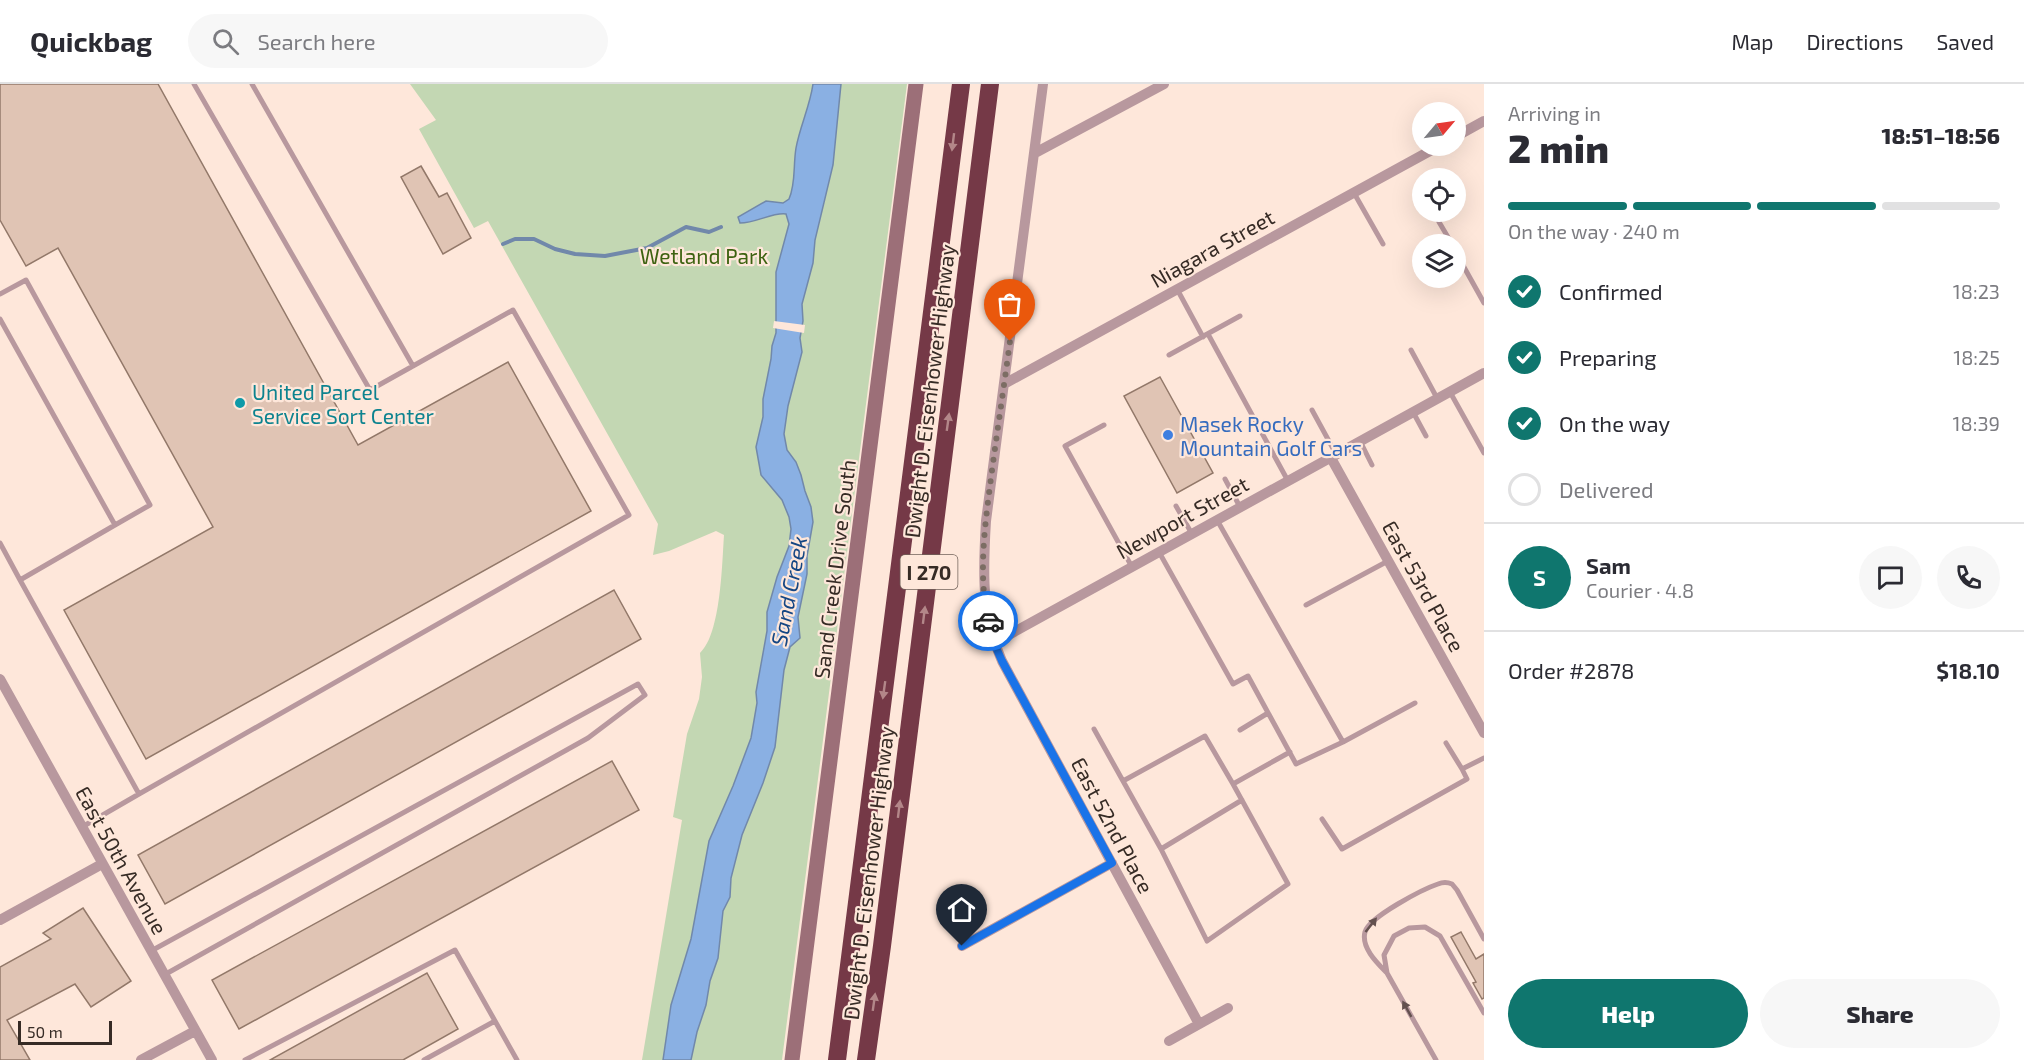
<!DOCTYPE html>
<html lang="en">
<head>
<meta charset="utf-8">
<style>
	:root { --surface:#fff; --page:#f7f7f7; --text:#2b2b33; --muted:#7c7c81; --line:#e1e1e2; --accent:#0f766e }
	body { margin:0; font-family:"Exo 2",sans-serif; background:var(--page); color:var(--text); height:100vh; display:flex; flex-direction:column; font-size:22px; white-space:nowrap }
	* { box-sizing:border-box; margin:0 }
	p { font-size:20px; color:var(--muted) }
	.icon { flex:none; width:33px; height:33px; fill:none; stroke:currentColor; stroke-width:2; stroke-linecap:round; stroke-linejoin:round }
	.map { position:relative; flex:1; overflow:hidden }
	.side { display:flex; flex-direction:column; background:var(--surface); width:540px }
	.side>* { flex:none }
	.needle { width:39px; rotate:61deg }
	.fabs { position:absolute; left:1412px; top:18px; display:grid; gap:12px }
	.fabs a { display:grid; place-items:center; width:54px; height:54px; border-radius:50%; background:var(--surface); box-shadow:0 6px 24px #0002; font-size:30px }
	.scale { position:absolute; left:18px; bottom:15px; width:94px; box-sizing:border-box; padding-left:6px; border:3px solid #362b25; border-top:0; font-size:16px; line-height:21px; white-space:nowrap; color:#362b25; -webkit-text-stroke:4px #fee7da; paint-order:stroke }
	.pin { position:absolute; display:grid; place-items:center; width:51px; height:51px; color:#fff; margin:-62px -26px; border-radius:50% 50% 50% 0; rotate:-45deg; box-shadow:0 0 6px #0007 }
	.pin .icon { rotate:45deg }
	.courier { position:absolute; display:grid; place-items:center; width:60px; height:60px; margin:-30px; border:4px solid #1a73e8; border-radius:50%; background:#fff; color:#222; box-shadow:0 2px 8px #0007 }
	.summary em { font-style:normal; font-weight:800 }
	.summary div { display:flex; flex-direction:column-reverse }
	.summary { display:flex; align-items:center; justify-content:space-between; height:102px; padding:0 24px }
	h1 { font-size:39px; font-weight:800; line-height:45px }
	.bar { display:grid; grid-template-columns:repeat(4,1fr); gap:9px 6px; align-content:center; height:72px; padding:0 24px }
	.bar i { height:8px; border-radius:4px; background:var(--line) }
	.bar .active { background:var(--accent) }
	.bar p { grid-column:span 4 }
	.line { display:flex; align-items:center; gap:15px; padding:0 24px; border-top:2px solid var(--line) }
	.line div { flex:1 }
	.round { display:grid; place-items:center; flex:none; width:63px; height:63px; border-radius:32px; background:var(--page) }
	ol { padding:0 24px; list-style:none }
	li { display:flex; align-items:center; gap:18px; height:66px }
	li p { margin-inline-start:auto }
	li .icon { padding:6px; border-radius:50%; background:var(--accent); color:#fff; stroke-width:4 }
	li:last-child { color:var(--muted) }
	li i { width:33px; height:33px; border:3px solid var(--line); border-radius:50% }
	.cta { display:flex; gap:12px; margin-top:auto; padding:12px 24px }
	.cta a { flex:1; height:69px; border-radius:36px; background:var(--accent); color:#fff; font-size:24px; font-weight:800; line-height:69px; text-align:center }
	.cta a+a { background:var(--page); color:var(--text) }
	header { display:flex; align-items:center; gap:36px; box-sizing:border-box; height:84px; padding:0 30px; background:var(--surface); border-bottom:2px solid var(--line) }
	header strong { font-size:28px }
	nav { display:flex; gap:33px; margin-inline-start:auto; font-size:21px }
	.search { width:420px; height:54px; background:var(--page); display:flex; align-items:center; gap:15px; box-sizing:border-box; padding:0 21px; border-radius:33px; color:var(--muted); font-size:22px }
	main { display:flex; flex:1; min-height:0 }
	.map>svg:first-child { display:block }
</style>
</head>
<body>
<header>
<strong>Quickbag</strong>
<div class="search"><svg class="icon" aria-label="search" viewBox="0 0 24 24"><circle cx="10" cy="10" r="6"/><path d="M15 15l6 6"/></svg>Search here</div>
<nav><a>Map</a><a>Directions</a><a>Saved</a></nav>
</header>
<main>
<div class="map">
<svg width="1484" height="976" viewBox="0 0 1484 976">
	<rect width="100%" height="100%" fill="#fee7da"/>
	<path fill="#c3d7b3" d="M410,0H907L782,976H691L697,948L706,921L710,897L718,874L723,827L730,813L731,794L742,751L775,663L784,586L790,562L800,554L798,533L807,490V472L809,460L789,462L777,493L767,528V547L756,608L757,619L751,654L733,702L709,757L691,855L671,921L663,976H642L682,736L673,733L687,650L699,615L702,593L700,569C721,550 722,479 724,451L716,447L669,467L653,471L658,440L488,137L474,144L419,45L436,36Z"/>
	<path fill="#8ab0e3" stroke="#7188aa" stroke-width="1.5" d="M813,0H841L833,81L815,156L813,179L802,220L803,237L800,254L802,268L788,322L784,350L787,366L796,378L801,391L805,407L811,423L813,438L807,472V490L798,533L800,554L790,563L784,586L775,663L763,699L742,751L731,794L730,813L723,827L718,874L710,897L706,921L697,948L691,976H663L671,921L691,855L709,757L733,702L751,654L757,619L756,608L767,547V528L777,493L789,462L791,445L789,433L782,416L761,391L756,363L763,333V315L771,275L772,262L776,249V188L789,140L786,130C773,128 756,139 740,139L738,133L766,117L783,119L789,115C796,99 793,82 796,64C800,42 810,22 813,0Z"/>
	<path fill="#fee7da" d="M774,237L805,241L804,249L773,244Z"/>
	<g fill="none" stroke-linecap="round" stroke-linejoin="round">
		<path stroke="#7188aa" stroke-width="4" d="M503,160L515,155H534L555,165L575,170L605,172L647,164L686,143L709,148L721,143"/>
	</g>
	<path fill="#e0c4b4" stroke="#927869" stroke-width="1.5" d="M0,0H158L358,361L508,278L591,427L146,675L64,526L213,443L58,164L26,182L0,136Z
		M421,82L439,113L447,109L471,154L443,170L401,93Z
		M1160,293L1213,389L1177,409L1124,312Z
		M614,506L641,555L165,820L138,771Z
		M612,677L639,726L239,945L212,896Z
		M83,824L131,897L91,923L75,900L7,936L30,976H0V883L51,855L43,849Z
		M1461,848L1476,875L1484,870V914L1482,915L1473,899L1476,898L1451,853Z
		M427,889L458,945L403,976H270Z"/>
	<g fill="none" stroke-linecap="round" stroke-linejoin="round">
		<path stroke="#b8989e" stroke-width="5" d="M194,0L370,306L413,282
			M1354,109L1383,160
			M1439,138L1452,160
			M1455,167L1484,219
			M1177,205L1203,253
			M0,210L26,196L150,421L115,441
			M0,235L115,441L20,496L139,710L629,431L513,226L413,282L252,0
			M1208,250L1288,397
			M1411,266L1437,314
			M1169,271L1240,232
			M1450,308L1484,369
			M1312,326L1336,370
			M1413,328L1426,352
			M1104,341L1065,362L1132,483
			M1360,357L1372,381
			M1225,395L1240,423
			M1176,422L1192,450
			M1217,436L1343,658L1415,619
			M0,459L20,496
			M1159,468L1233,600L1248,592L1296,680L1343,658
			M1306,521L1388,477
			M1094,645L1123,697
			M1240,646L1268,629
			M1446,659L1462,685
			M1233,700L1288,800L1207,857L1161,765L1123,697L1205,652L1233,700L1290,668
			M1322,735L1342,765L1467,695L1462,685L1484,674
			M82,743L139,710
			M1161,765L1242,716
			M151,867L638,600L645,611L588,654L164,891
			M1386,888C1376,878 1361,863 1365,848C1369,833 1423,805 1438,800C1443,798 1447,798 1452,800L1457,806L1484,855
			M245,976L455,866L517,976
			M424,976L495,937
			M1436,976L1387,889L1384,871L1394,852L1409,844L1425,843L1440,852L1484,929"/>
		<path stroke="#b8989e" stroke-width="10" d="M1043,0L986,437C983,486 981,531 1002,577L1199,940
			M1455,53L1484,37
			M1035,69L1164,0
			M1004,300L1439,62
			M1331,374L1484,649
			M994,559L1484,289
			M0,595L212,976
			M0,836L102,780
			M962,862L1112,779
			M1169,957L1228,924
			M141,976L195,947"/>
		<path stroke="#9c6f78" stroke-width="15" d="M792,976L916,0"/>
		<path stroke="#753947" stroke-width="18" d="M837,976L961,0
			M866,976L882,862L990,0"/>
	</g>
	<defs><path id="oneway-solid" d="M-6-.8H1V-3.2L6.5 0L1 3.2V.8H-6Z" transform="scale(1.5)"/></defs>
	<g fill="#b38789">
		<use href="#oneway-solid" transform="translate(953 58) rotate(97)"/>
		<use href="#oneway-solid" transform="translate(948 338) rotate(-82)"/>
		<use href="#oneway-solid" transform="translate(924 531) rotate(-83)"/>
		<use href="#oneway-solid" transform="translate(884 606) rotate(98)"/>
		<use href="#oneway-solid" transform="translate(899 725) rotate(-83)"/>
		<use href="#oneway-solid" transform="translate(874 918) rotate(-82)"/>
	</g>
	<g fill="#64514f">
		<use href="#oneway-solid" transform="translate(1371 841) rotate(-52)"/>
		<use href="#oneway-solid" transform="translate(1407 925) rotate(-119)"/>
	</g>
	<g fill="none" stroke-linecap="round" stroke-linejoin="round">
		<path stroke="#7c6d64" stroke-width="6" stroke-dasharray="0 10.8" d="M988,537C978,490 985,441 991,394C997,348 1004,303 1010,257"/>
		<path stroke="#1a73e8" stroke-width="8" d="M962,862L1112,779L1002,577L994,559L988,537"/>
	</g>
	<circle fill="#0f9aa8" stroke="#fee7da" stroke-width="2" cx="240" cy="319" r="6"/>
	<circle fill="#3f7fe0" stroke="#fee7da" stroke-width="2" cx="1168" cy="351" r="6"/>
	<g text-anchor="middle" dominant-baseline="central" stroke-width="4.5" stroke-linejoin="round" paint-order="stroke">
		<rect fill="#fee7da" stroke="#72635b" stroke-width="1.5" x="900.5" y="471" width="57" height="34" rx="4.5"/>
		<g font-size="20" font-weight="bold" fill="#362b25">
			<text x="929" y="488">I 270</text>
		</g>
		<g font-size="21" fill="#362b25" stroke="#fee7da">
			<text transform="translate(1212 164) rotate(-29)">Niagara Street</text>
			<text transform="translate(929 307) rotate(-83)">Dwight D. Eisenhower Highway</text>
			<text transform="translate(1182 433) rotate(-29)">Newport Street</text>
			<text transform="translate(834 485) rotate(-83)">Sand Creek Drive South</text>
			<text transform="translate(1424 502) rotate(61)">East 53rd Place</text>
			<text transform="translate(1113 741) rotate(62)">East 52nd Place</text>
			<text transform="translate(122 776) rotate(61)">East 50th Avenue</text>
			<text transform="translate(868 789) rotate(-83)">Dwight D. Eisenhower Highway</text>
		</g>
		<g font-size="21" fill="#3d6210" stroke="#fee7da">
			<text x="704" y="171">Wetland Park</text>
		</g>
		<g font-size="21" fill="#0d838f" stroke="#fee7da" text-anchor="start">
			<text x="252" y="307">United Parcel<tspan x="252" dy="24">Service Sort Center</tspan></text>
		</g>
		<g font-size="21" fill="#366cbe" stroke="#fee7da" text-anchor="start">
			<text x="1180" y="339">Masek Rocky<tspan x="1180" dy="24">Mountain Golf Cars</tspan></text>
		</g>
		<g font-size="22" font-style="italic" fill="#154683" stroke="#fee7da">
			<text transform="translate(788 507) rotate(-79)">Sand Creek</text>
		</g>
	</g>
</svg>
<div class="fabs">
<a><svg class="needle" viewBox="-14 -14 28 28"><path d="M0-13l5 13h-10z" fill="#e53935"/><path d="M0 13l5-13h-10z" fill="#7c7c81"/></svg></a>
<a><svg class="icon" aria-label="locate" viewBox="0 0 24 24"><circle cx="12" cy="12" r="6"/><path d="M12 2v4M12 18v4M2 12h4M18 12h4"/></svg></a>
<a><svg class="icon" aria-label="layers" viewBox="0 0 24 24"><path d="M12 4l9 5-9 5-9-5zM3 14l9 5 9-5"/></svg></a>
</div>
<div class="scale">50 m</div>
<div class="pin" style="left:1010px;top:257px;background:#ea580c"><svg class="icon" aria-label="bag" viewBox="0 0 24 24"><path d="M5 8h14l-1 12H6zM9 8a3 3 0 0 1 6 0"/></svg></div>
<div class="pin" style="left:962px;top:862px;background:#1f2937"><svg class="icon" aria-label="home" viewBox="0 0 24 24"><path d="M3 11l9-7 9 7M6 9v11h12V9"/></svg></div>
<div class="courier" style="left:988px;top:537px"><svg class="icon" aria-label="car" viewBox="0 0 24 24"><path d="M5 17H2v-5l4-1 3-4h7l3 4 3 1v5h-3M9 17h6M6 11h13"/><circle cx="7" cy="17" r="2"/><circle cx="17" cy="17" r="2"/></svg></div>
</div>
<section class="side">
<div class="summary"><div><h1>2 min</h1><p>Arriving in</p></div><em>18:51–18:56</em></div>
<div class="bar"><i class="active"></i><i class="active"></i><i class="active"></i><i></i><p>On the way · 240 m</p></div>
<ol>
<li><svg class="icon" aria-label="check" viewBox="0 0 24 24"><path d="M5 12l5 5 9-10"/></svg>Confirmed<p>18:23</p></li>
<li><svg class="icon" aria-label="check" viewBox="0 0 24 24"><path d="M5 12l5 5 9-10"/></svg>Preparing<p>18:25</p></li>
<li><svg class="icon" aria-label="check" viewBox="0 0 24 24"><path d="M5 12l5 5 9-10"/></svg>On the way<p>18:39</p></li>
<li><i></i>Delivered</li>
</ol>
<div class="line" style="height:108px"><b class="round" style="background:var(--accent);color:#fff">S</b><div><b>Sam</b><p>Courier · 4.8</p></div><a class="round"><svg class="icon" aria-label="chat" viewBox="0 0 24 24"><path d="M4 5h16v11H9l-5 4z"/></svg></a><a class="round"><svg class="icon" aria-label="phone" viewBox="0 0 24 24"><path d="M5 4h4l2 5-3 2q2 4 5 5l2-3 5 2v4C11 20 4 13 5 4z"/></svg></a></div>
<div class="line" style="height:78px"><div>Order #2878</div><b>$18.10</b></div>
<div class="cta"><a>Help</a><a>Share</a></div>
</section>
</main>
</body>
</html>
